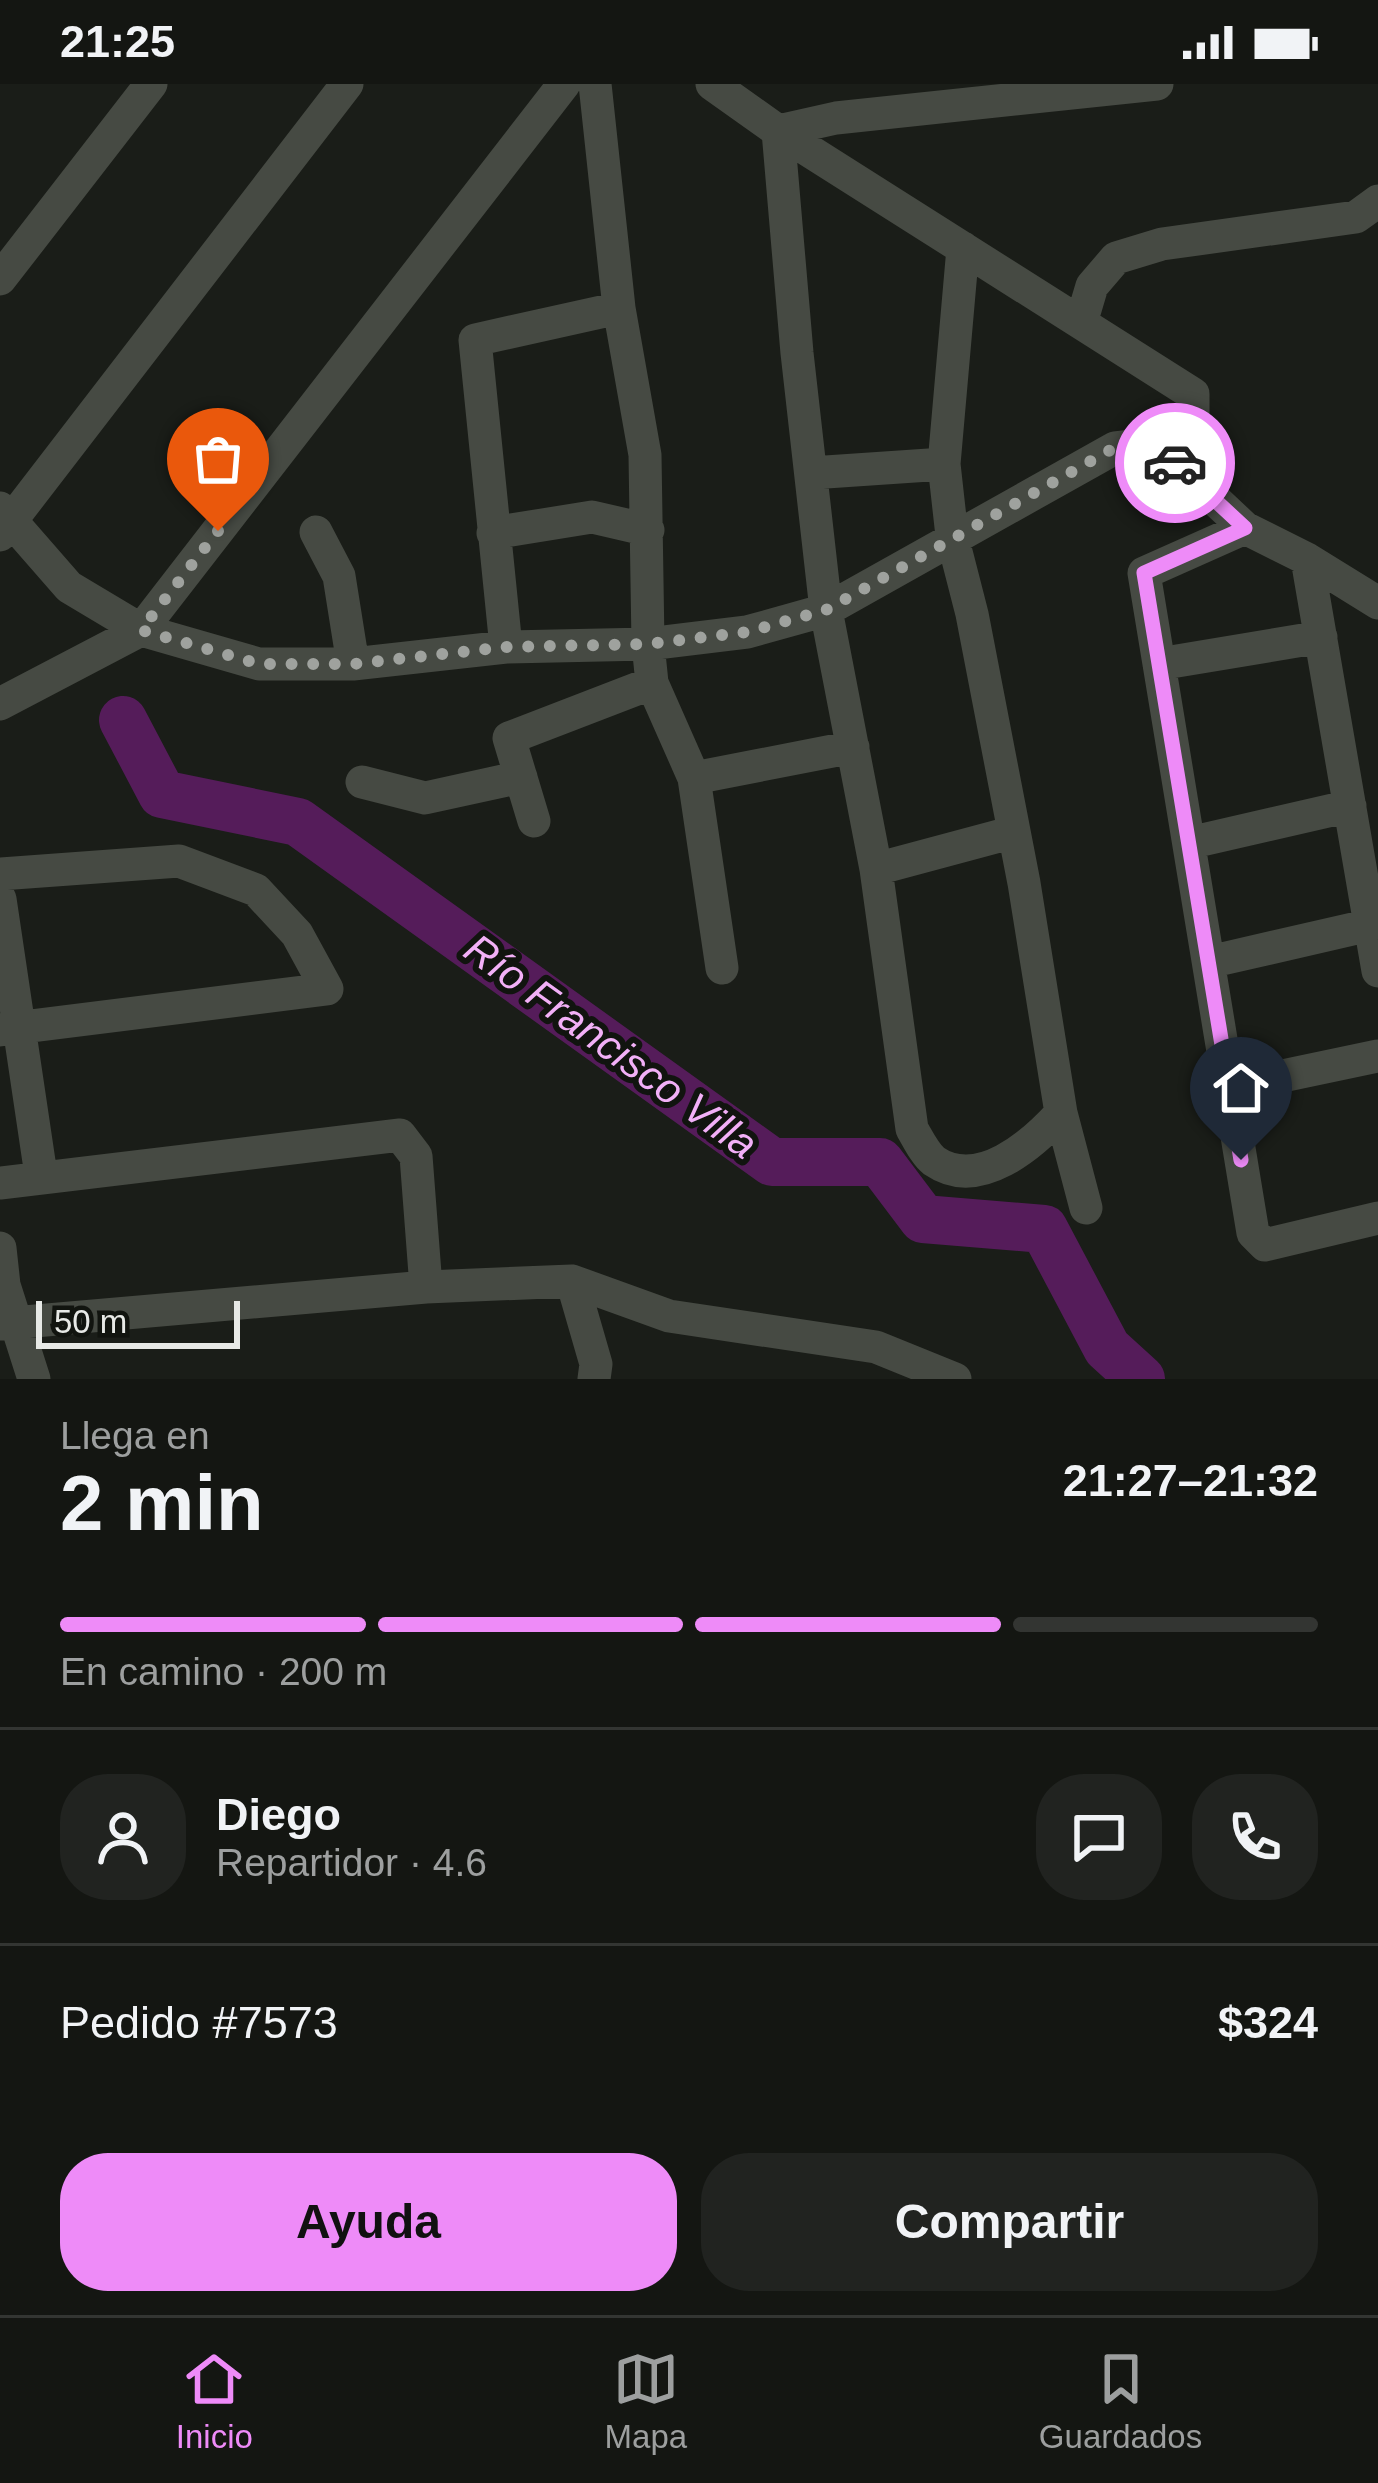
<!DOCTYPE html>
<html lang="es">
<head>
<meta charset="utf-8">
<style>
	:root { --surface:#141612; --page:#212320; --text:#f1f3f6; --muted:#9d9f9f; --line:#333532; --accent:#ee8bf8 }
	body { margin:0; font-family:Arial,sans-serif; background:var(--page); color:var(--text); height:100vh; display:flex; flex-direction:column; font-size:45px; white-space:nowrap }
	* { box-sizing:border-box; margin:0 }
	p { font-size:39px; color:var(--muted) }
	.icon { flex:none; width:66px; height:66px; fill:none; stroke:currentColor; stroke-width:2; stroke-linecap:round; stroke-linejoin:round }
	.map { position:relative; height:1295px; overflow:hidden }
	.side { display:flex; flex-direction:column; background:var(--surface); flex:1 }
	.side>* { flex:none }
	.scale { position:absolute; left:36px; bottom:30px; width:204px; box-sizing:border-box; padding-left:12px; border:6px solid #e7e9e6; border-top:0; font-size:33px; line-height:42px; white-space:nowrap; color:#e7e9e6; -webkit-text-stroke:9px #11140f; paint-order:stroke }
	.pin { position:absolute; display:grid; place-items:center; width:102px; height:102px; color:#fff; margin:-123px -51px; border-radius:50% 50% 50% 0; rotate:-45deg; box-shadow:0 0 12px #0007 }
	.pin .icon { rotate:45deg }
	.courier { position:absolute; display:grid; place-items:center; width:120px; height:120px; margin:-60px; border:9px solid #ee8bf8; border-radius:50%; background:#fff; color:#222; box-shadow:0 3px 15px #0007 }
	.head em { font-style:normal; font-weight:800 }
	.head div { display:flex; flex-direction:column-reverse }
	.head { display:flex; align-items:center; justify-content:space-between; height:204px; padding:0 60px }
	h1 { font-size:78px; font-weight:800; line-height:90px }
	.bar { display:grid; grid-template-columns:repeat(4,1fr); gap:18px 12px; align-content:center; height:144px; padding:0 60px }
	.bar i { height:15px; border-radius:9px; background:var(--line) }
	.bar .on { background:var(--accent) }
	.bar p { grid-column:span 4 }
	.line { display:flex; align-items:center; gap:30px; padding:0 60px; border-top:3px solid var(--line) }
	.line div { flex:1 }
	.round { display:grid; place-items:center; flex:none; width:126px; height:126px; border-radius:48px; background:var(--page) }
	.button { display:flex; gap:24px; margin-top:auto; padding:24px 60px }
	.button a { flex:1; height:138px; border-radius:48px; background:var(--accent); color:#111; font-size:48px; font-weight:800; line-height:138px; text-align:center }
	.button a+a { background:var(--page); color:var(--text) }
	.status { display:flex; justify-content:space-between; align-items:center; height:84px; padding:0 60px; background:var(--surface); direction:ltr }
	.status svg { height:33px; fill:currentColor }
	.tab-bar { display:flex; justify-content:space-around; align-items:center; height:168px; border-top:3px solid var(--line); background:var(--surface); font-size:33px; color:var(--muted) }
	.tab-bar a { display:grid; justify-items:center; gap:6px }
	.tab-bar .on { color:var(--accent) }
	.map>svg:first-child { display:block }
</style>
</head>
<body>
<div class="status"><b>21:25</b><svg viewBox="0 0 49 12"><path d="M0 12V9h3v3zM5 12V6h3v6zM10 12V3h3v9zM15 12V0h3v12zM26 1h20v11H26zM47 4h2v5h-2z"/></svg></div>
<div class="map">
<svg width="1378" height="1295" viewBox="0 0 1378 1295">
	<rect width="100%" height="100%" fill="#1a1d18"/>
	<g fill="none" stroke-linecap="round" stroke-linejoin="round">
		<path stroke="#551c5a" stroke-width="48" d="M123,636L162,710L298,738L772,1078H880L923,1135L1044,1145L1107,1264L1141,1295"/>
		<path stroke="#464a43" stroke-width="33" d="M595,0L619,224L645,371L648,560L652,599L694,694L722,884
			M712,0L778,47L1193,310V348L1178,381
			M963,164L944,380L952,452L972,530L1024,799L1061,1029L1086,1124
			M0,195L151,0
			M1081,239L1092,202L1116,174L1162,160L1356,133L1378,117
			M811,389L944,380
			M0,424L69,503L141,546L259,580H353L506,563L648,560L747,548L826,526L1115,364L1150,360L1178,381L1245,444L1307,475L1378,519
			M1245,444L1144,489L1253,1149L1265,1161L1378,1134
			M316,448L339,492L353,580
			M493,449L592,433L648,446
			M0,451L347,0
			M1307,475L1378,887
			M506,563L475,256L619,224
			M1159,580L1321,553
			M0,620L141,546L564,0
			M694,694L853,663
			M362,698L425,714L521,693
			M534,737L509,654L652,599
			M1189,759L1350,722
			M876,785L1014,748
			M0,790L179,777L256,806L297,850L327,905L0,946
			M0,815L41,1091
			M1209,878L1370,841
			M1230,1003L1378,972
			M1061,1029C1033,1060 979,1108 934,1077C925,1070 918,1055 912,1045L876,785L826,526L797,269L778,47L836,34L1157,0
			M0,1099L400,1051L416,1072L426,1203
			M0,1164L4,1201L34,1295
			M572,1197L596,1280L594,1295
			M0,1240L426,1203L572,1197L669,1232L876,1263L955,1295"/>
	</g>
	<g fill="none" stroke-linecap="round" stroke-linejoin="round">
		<path stroke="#9fa29e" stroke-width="12" stroke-dasharray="0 21.6" d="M218,447L141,546L259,580H353L506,563L648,560L747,548L826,526L1114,364L1150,360L1175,379"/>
		<path stroke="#ee8bf8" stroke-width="15" d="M1175,379L1245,444L1144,489L1241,1076"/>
	</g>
	<g text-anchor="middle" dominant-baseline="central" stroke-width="12" stroke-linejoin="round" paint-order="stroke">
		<g font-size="42" font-style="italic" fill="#f2b0f7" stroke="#11140f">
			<text transform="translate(611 962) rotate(36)">Río Francisco Villa</text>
		</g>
	</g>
</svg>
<div class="scale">50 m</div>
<div class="pin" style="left:218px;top:447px;background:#ea580c"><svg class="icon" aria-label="bag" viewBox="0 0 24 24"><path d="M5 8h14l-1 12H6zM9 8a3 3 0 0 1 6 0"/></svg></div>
<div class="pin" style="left:1241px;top:1076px;background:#1f2937"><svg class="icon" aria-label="home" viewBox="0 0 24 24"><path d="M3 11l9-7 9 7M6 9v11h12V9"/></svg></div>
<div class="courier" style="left:1175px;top:379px"><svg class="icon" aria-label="car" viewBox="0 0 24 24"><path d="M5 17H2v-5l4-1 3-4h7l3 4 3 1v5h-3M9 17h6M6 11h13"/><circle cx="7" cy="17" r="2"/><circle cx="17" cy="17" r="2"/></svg></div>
</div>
<section class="side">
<div class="head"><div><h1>2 min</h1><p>Llega en</p></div><em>21:27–21:32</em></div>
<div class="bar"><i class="on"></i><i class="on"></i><i class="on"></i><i></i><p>En camino · 200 m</p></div>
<div class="line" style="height:216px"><a class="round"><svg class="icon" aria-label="person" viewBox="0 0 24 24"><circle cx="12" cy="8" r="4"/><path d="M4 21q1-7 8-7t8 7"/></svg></a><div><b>Diego</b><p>Repartidor · 4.6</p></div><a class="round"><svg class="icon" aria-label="chat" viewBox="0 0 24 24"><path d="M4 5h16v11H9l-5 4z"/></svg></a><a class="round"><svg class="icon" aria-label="phone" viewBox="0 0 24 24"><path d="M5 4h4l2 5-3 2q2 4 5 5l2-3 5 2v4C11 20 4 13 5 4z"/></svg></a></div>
<div class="line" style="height:156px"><div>Pedido #7573</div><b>$324</b></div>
<div class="button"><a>Ayuda</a><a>Compartir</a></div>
</section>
<nav class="tab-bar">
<a class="on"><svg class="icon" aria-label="home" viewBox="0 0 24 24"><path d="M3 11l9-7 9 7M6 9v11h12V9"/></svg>Inicio</a>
<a><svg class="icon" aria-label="map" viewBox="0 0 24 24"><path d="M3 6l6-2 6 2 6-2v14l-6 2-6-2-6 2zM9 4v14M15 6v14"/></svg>Mapa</a>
<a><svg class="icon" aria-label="saved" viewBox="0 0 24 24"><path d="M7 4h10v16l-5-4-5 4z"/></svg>Guardados</a>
</nav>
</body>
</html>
